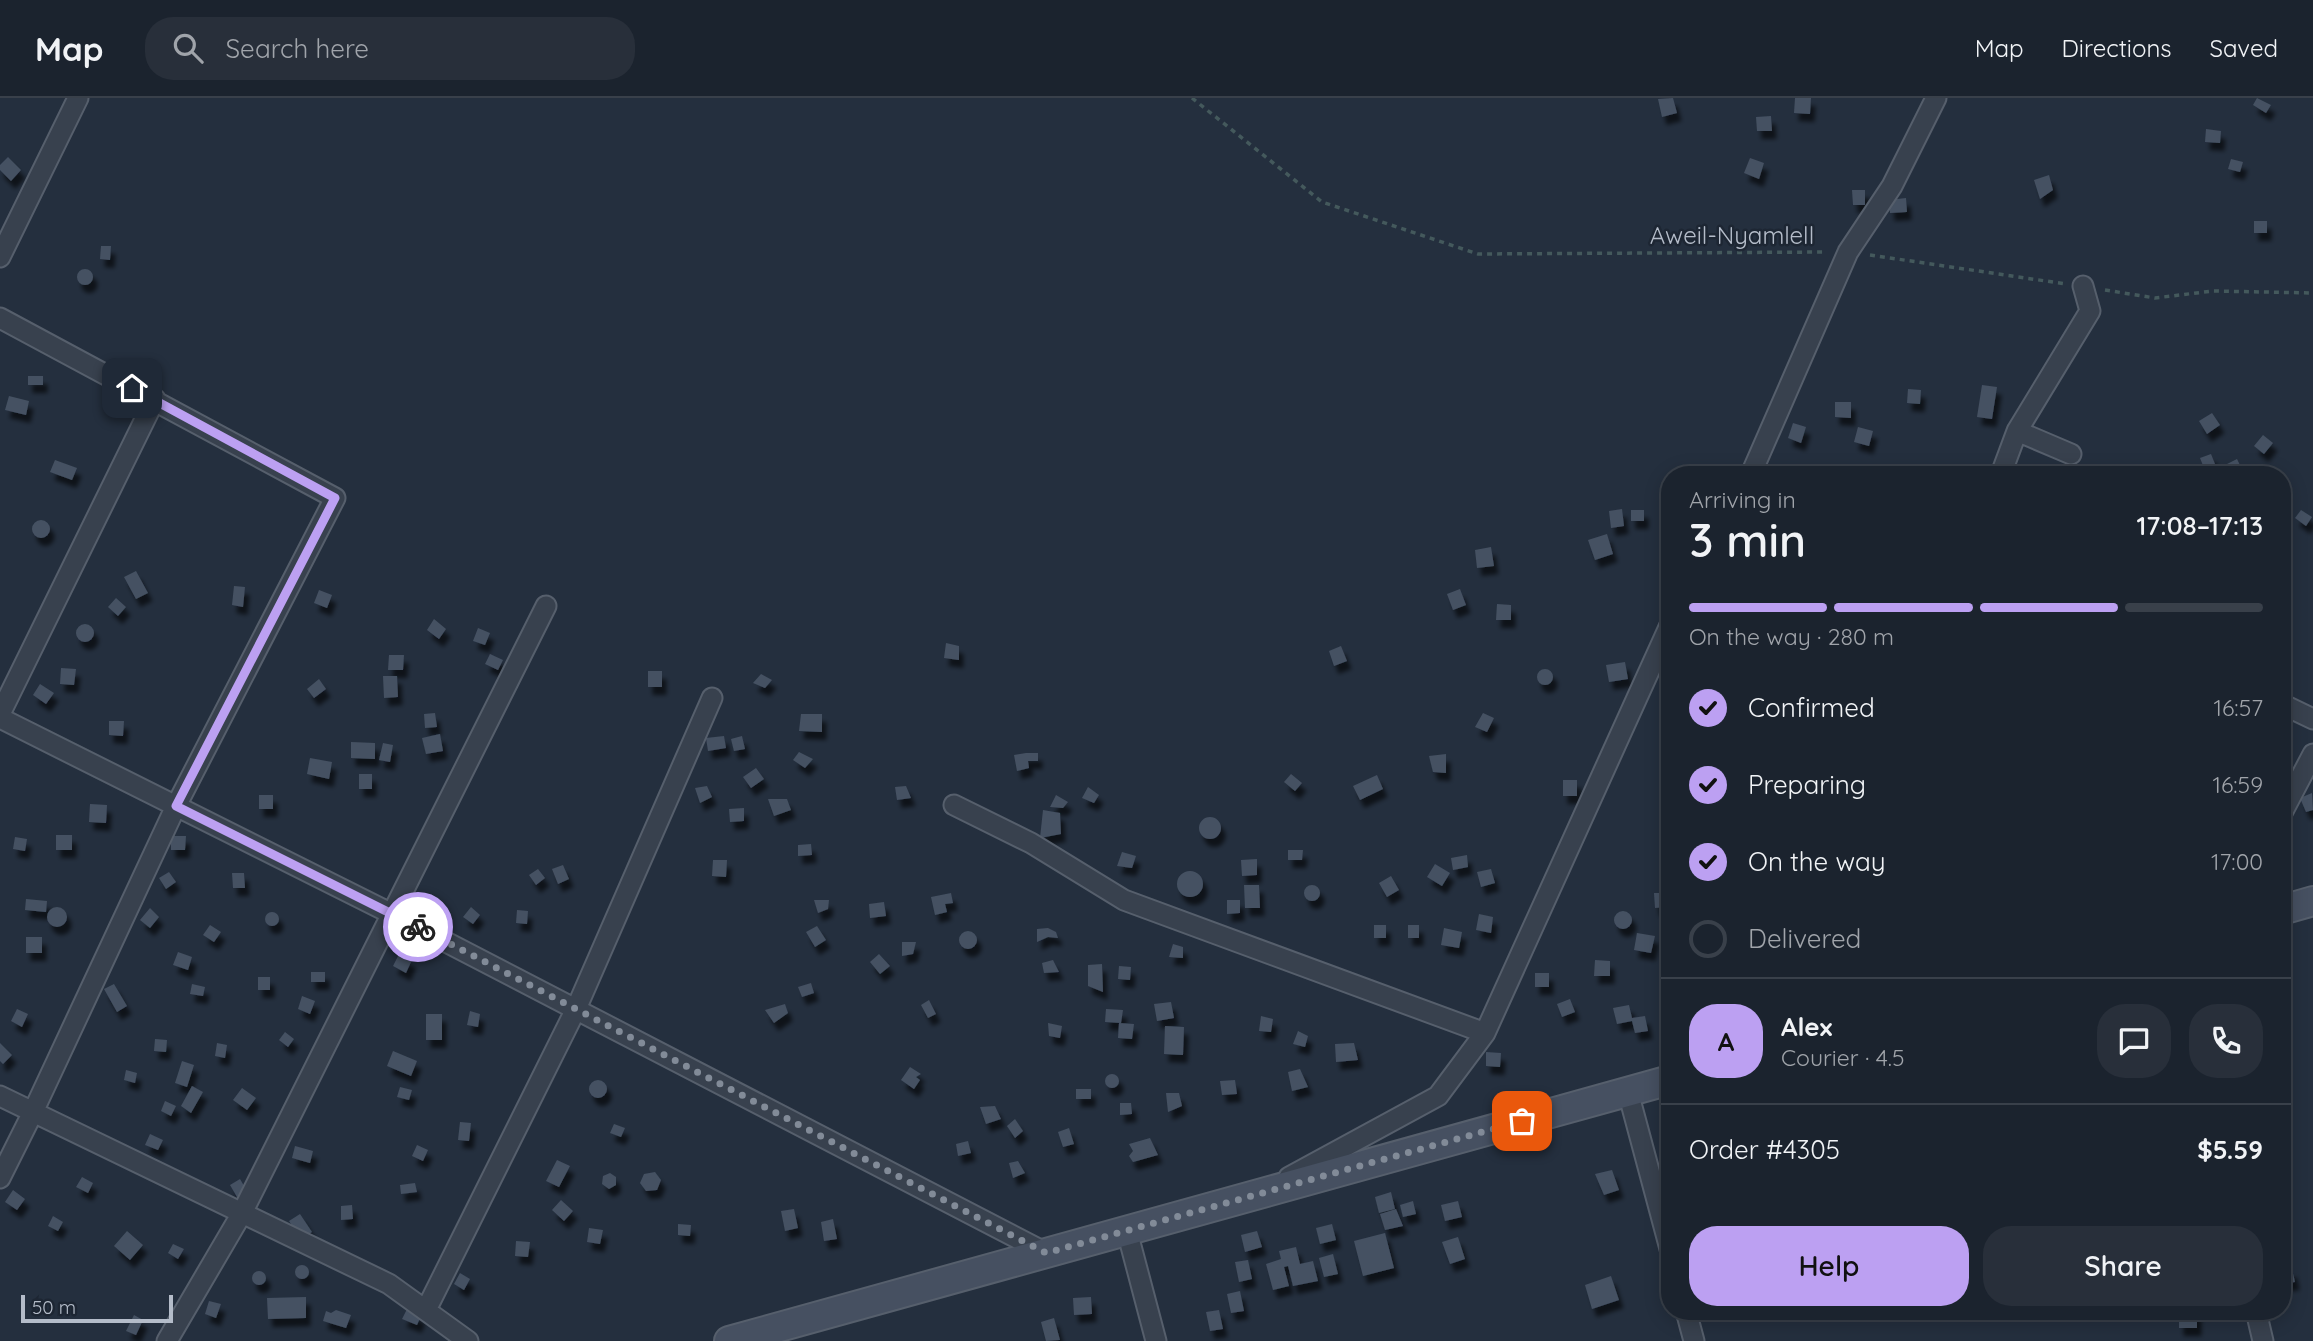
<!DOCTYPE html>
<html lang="en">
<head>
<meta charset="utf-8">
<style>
	:root { --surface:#1b232e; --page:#282f3a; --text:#f1f3f6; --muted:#a0a4aa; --line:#39404a; --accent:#bca0f2 }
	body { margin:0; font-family:Quicksand,sans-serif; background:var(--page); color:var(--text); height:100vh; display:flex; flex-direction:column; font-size:26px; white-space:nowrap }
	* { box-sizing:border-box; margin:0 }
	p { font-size:23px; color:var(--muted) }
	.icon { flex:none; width:38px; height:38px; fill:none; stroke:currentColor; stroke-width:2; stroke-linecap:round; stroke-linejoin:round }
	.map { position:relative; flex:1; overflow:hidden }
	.sheet { position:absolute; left:1661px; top:368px; width:630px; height:854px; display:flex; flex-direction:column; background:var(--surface); border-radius:28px; box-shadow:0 4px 18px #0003,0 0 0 2px var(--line) }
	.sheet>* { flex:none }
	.scale { position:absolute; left:21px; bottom:18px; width:152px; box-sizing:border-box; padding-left:7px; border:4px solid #b4bcc9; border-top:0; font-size:19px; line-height:24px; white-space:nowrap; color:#b4bcc9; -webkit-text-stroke:5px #1d2633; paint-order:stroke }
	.pin { position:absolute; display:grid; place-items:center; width:60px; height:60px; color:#fff; margin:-30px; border-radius:14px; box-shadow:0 4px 10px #0006 }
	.courier { position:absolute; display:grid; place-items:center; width:70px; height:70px; margin:-35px; border:5px solid #bca0f2; border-radius:50%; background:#fff; color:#222; box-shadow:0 2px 9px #0007 }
	.overview em { font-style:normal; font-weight:600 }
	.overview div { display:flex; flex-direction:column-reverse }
	.overview { display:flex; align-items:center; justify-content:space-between; height:119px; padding:0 28px }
	h1 { font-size:46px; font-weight:600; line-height:52px }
	.bar { display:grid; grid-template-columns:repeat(4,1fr); gap:10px 7px; align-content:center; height:84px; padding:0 28px }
	.bar i { height:9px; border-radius:5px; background:var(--line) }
	.bar .current { background:var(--accent) }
	.bar p { grid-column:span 4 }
	.line { display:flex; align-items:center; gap:18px; padding:0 28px; border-top:2px solid var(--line) }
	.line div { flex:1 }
	.round { display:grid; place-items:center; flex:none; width:74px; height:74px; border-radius:28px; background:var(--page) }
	ol { padding:0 28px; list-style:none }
	li { display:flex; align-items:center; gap:21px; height:77px }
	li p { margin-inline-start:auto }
	li .icon { padding:7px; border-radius:50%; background:var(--accent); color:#111; stroke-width:4 }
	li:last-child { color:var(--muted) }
	li i { width:38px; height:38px; border:4px solid var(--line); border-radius:50% }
	.primary-button { display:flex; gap:14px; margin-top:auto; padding:14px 28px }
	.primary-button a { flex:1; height:80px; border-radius:28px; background:var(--accent); color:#111; font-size:28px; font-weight:600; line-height:80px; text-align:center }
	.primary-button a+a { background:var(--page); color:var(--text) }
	header { display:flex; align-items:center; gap:42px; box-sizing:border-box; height:98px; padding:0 35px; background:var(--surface); border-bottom:2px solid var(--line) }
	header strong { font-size:33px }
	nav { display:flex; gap:38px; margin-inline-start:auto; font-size:24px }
	.search { width:490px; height:63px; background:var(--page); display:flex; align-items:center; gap:18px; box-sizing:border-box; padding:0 24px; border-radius:28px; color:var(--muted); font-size:26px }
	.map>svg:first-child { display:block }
</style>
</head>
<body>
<header>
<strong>Map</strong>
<div class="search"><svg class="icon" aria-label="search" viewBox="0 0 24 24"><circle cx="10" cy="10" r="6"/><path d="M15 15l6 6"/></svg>Search here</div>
<nav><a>Map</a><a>Directions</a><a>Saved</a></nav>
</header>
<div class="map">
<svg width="2313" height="1243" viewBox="0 0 2313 1243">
	<defs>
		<filter id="shadow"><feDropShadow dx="4.5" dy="8" stdDeviation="2" flood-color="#0009"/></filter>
	</defs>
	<rect width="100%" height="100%" fill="#242f3e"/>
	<path fill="#455162" filter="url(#shadow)" d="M1673,0L1677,15L1662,19L1658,1Z
		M1795,0H1811L1810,16L1794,15Z
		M2257,0L2271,7L2266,15L2253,7Z
		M1771,18L1772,33H1757L1756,19Z
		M2206,31L2221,33L2220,45L2205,44Z
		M8,59L21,72L11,83L0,72V67Z
		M1750,60L1764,65L1759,81L1744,75Z
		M2231,61L2243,64L2240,74L2228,71Z
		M2049,77L2053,92L2040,101L2034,82Z
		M1852,92H1865V107H1853Z
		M1906,100L1907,114L1890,115L1889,102Z
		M2254,123H2267V135H2254Z
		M101,148H111L110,162L100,161Z
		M77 179a8 8 0 1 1 16 0a8 8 0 1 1-16 0Z
		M28,278H43V287H28Z
		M1982,287L1997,289L1992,321L1977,319Z
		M1908,291L1921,292L1920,306L1907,305Z
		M9,298L29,303L26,317L5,312Z
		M1835,304H1851V320L1835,319Z
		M2212,315L2220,327L2207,336L2199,323Z
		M1793,325L1806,329L1801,345L1788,340Z
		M1858,329L1873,333L1869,348L1854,344Z
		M2263,337L2273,345L2264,356L2254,348Z
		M2211,356L2215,366L2204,370L2200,360Z
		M2237,361L2244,375L2242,376H2233L2227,366Z
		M55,362L77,370L72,382L50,374Z
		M1622,411L1624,428L1611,430L1609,413Z
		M1631,412H1644V423H1631Z
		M2301,412L2312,419L2306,428L2295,420Z
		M32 431a9 9 0 1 1 18 0a9 9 0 1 1-18 0Z
		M1607,436L1613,456L1595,462L1588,442Z
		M1491,449L1494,468L1477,470L1475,452Z
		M136,473L148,495L136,501L124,479Z
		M234,488L245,489L243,509L232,507Z
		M1460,491L1466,507L1453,512L1447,496Z
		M319,492L332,497L327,510L314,505Z
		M116,500L126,509L118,518L108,509Z
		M1497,506L1511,507V522H1496Z
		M434,521L446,531L439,541L427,532Z
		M76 535a9 9 0 1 1 18 0a9 9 0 1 1-18 0Z
		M478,530L490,535L485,547L473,543Z
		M946,545L959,548V562L944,560Z
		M1341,548L1347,563L1334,568L1329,553Z
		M490,556L503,562L498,572L485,566Z
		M389,557H404L403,572H388Z
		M1625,564L1628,581L1609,584L1606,567Z
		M61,570L76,571L74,587L60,586Z
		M1537 579a8 8 0 1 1 16 0a8 8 0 1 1-16 0Z
		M648,573H662V589H648Z
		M761,576L772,582L765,590L753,585Z
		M383,578H397L398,599L384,600Z
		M319,581L326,591L314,600L307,591Z
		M40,586L54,595L46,606L33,597Z
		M435,615L437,629L425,630L424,616Z
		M1483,615L1494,620L1487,634L1475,629Z
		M801,616H822V634L799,633Z
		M109,623H124L123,638L109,637Z
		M440,636L443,653L426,656L422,640Z
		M724,638L726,650L708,653L706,640Z
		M742,638L745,651L734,653L731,641Z
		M351,644L375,645V661L351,660Z
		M383,645L393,647L390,664L379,662Z
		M799,654L813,661L805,670L793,662Z
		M1026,655H1038V663H1028L1029,670L1017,673L1014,657Z
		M1446,656V675L1433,674L1429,658Z
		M310,660L332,664L329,681L307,676Z
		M756,670L764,681L751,690L743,679Z
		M359,676H372V691H359Z
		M1291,676L1302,685L1295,693L1284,684Z
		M1377,677L1383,691L1360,702L1353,688Z
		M1563,682H1577V698H1563Z
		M707,688L712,699L700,705L695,690Z
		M906,688L911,700L897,702L895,689Z
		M1088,689L1099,697L1094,705L1082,700Z
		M2312,695L2313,712L2306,714L2300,700Z
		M259,697H273V711H259Z
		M1056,697L1068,704L1063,710L1050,709Z
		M768,701H787L791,712L774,718Z
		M90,706L107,707L106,725L89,724Z
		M744,710V723L730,724L729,711Z
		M1043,712L1060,715L1061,736L1040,740Z
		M1199 730a11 11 0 1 1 22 0a11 11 0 1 1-22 0Z
		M56,737H72V752H56Z
		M171,738H186L185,752H171Z
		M15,739L27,741L25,753L13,751Z
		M811,746L812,757L798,758V747Z
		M1288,752H1303L1302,762H1288Z
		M1122,754L1136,758L1132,770L1117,768Z
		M1467,757L1468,769L1453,772L1451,760Z
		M1257,761V777L1242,778L1241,762Z
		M713,762H727L726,779L712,778Z
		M1435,766L1450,775L1442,788L1427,779Z
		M563,767L569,781L558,786L552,771Z
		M538,771L545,780L536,787L529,777Z
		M1491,771L1495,785L1481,789L1477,774Z
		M1177 786a13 13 0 1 1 26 0a13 13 0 1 1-26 0Z
		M169,774L176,784L166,791L159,780Z
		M232,775H244L245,790H233Z
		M1391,778L1399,792L1387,799L1379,785Z
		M1244,787H1259L1260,810H1245Z
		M1304 795a8 8 0 1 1 16 0a8 8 0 1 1-16 0Z
		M951,795L953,805L945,806L947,814L935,817L931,799Z
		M1654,795H1665L1666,809L1655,810Z
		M26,801L47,803L46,814L25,812Z
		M814,802H829L828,811L818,815Z
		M1227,802H1240V815L1227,816Z
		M884,804L886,818L870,820L869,806Z
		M471,809L480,817L473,826L463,819Z
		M47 819a10 10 0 1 1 20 0a10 10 0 1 1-20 0Z
		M150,810L159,819L150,830L140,822Z
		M517,812L528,813L527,826L516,825Z
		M1614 822a9 9 0 1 1 18 0a9 9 0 1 1-18 0Z
		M265 821a7 7 0 1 1 14 0a7 7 0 1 1-14 0Z
		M1479,816L1493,819L1491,835L1476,832Z
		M210,827L221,834L214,844L203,837Z
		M1374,827H1386V840H1374Z
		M1408,827H1419V840H1408Z
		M817,828L826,842L815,849L806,834Z
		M1048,830L1056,834L1058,840L1048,839L1037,844V831Z
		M1444,830L1462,834L1459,850L1441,847Z
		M959 842a9 9 0 1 1 18 0a9 9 0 1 1-18 0Z
		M1637,835L1655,838L1651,855L1634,852Z
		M26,839H42V855H26Z
		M902,844H916L913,856L902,858Z
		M1173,846L1183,849V860L1169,859Z
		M178,854L192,859L188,872L173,867Z
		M399,856L412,862L406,875L393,868Z
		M879,856L890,868L880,876L870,864Z
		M1053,862L1059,874L1044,875L1042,865Z
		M1595,862L1610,863V878H1594Z
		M1102,866L1103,894L1088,888V867Z
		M1119,868L1131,869L1130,882L1118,881Z
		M311,874H325V884H311Z
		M1535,875H1549V889H1535Z
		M258,879H270V892H258Z
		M811,885L814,895L802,899L798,889Z
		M114,886L127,908L117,914L104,891Z
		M192,886L205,889L203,898L190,896Z
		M302,898L315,903L310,916L298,911Z
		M1570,901L1575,914L1562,919L1557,906Z
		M929,902L936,916L928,920L921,907Z
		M1171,904L1174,920L1157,923L1154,906Z
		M785,906L788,915L774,925L765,912Z
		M1629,907L1632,920L1645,918L1648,933L1635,935L1632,923L1617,926L1613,910Z
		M17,911L28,916L22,929L11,923Z
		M1106,911L1123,912L1121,925L1105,924Z
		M470,913L480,916L478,929L467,927Z
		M426,916H442V942H426Z
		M1261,918L1273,921L1271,934L1259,933Z
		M1048,925L1062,928L1060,940L1049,938Z
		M1119,925L1134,926L1132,941L1118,940Z
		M1165,928L1184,929L1183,957L1164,956Z
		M1298,933L1308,938L1305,949L1293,946Z
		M285,934L294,941L288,949L279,942Z
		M155,941L167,942L166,954L154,953Z
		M0,945L12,957L3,966L0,963Z
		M217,945L227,947L225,960L215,958Z
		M1354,945L1358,962L1336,964L1335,946Z
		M393,953L417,963L411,978L387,968Z
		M1486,954L1501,955L1500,969L1486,968Z
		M182,963L194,967L187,989L175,985Z
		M910,969L921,976L916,979L920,982L914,991L901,982Z
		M1300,971L1308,989L1292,993L1288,974Z
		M126,972L137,975L135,985L124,982Z
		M1105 983a7 7 0 1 1 14 0a7 7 0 1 1-14 0Z
		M1235,982L1237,996L1222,997L1220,983Z
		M589 991a9 9 0 1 1 18 0a9 9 0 1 1-18 0Z
		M192,988L203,994L191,1015L181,1008Z
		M400,989L412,992L409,1002L397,999Z
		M242,990L256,1000L247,1012L233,1002Z
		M1076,991H1091V1001H1076Z
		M1166,995H1179L1182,1008L1168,1014Z
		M165,1003L176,1008L171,1018L161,1013Z
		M1120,1005H1131L1132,1016L1120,1017Z
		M995,1008L1001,1021L986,1026L980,1009Z
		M1015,1021L1023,1033L1015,1040L1007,1028Z
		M460,1024L471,1025L469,1043L458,1042Z
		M614,1026L625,1030L621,1039L610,1035Z
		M1069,1030L1074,1046L1063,1049L1058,1034Z
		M150,1036L163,1042L158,1052L145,1047Z
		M1150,1040L1158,1057L1133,1064L1129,1058L1133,1053L1129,1046Z
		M968,1043L971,1055L958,1058L956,1046Z
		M417,1047L428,1052L423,1063L412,1058Z
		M295,1048L313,1053L310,1065L292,1060Z
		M557,1062L570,1068L559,1089L546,1083Z
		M1018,1063L1025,1075L1013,1080L1009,1065Z
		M1612,1072L1619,1092L1604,1097L1595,1076Z
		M655,1074L661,1082L657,1092L646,1093L640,1085L644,1076Z
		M610,1075L616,1079V1087L609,1091L602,1086L603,1078Z
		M82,1079L93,1085L88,1095L76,1089Z
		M240,1081L247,1093L237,1099L230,1087Z
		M415,1085L417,1094L401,1096L400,1087Z
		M13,1092L25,1101L17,1112L5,1104Z
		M1391,1094L1395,1111L1379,1115L1375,1099Z
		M561,1102L573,1113L564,1123L552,1112Z
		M1413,1103L1416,1116L1403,1119L1400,1107Z
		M1458,1103L1462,1119L1445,1123L1441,1107Z
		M352,1107L353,1121L341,1122V1108Z
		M794,1111L798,1130L785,1133L781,1113Z
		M1396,1111L1403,1128L1385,1132L1380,1116Z
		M300,1116L312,1134L301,1141L289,1123Z
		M53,1118L63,1124L58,1133L48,1128Z
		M833,1121L837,1141L824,1143L821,1124Z
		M678,1126L691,1127L690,1138L678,1137Z
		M1332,1126L1336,1142L1320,1146L1316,1130Z
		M589,1130L603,1132L600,1146L587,1144Z
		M127,1133L143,1147L130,1162L114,1148Z
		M1257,1133L1262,1149L1245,1154L1241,1137Z
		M1385,1135L1394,1170L1363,1178L1354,1143Z
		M1458,1139L1465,1161L1450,1166L1442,1144Z
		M516,1143L530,1144L528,1159L515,1158Z
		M173,1146L184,1151L178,1161L168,1155Z
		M1296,1149L1300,1166L1313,1163L1318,1183L1293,1188L1288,1168L1284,1169L1289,1188L1273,1192L1266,1166L1281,1161L1279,1153Z
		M1333,1156L1338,1176L1324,1179L1319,1160Z
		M1248,1162L1252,1181L1239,1184L1235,1164Z
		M295 1174a7 7 0 1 1 14 0a7 7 0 1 1-14 0Z
		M2292,1171L2295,1184L2282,1186V1173Z
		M252 1180a7 7 0 1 1 14 0a7 7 0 1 1-14 0Z
		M460,1175L470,1181L464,1192L454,1186Z
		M1611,1178L1619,1202L1592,1211L1585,1187Z
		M1240,1193L1244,1213L1231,1215L1227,1196Z
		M306,1199V1220L268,1221L267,1200Z
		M1091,1199L1092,1216L1074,1217L1073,1200Z
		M209,1203L221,1206L216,1220L205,1216Z
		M407,1211L421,1218L417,1227L402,1221Z
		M336,1212L351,1217L346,1230L323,1223L326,1213L331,1215Z
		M1219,1212L1223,1231L1210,1233L1206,1214Z
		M2179,1213H2197V1230H2179Z
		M134,1217L143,1222L136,1237L126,1233Z
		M1054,1220L1060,1242L1046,1243L1041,1224Z"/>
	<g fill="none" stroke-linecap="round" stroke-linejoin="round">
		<g stroke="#565f6c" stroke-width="23">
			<path id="street" d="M0,159L78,0
				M0,220L335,400L176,708L33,1014L0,1080
				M2017,333L2090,213L2083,188
				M1751,376L1848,154L1892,88L1936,0
				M2001,376L2017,333L2071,356
				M2282,606L2313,621
				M0,616L155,301
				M0,620L392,816L1046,1155
				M954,707L1031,745L1124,802L1485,935L1438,998L1289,1079
				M2282,715L2313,656
				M1485,935L1670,527
				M1628,994L1670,1151
				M0,998L389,1186L468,1243
				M1127,1133L1156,1243
				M426,1212L576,911L712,600
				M1686,1213L1694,1243
				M2256,1213L2263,1243
				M167,1243L242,1115L546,508"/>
		</g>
		<g stroke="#565f6c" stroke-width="32">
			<path id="secondary" d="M2282,812L2313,803
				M729,1243L1670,982"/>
		</g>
		<path stroke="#44595c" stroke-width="3.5" stroke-dasharray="5 5" stroke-linecap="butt" d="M1192,0L1322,104L1478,156L1827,154
			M1870,157L2066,186
			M2105,192L2155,200L2213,193L2313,195"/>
		<use href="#street" stroke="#38414e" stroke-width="19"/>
		<use href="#secondary" stroke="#465061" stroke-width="28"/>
	</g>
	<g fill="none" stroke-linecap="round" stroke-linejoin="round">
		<path stroke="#828b98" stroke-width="7" stroke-dasharray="0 12.6" d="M418,829L1046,1155L1522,1023"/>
		<path stroke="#bca0f2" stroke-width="9" d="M132,290L335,400L176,708L418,829"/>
	</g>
	<g text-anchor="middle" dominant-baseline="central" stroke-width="5" stroke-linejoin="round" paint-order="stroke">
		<g font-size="24" fill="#b4bcc9" stroke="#1d2633">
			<text x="1732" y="137">Aweil-Nyamlell</text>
		</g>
	</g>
</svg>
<div class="scale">50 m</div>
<div class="pin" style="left:1522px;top:1023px;background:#ea580c"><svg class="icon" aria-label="bag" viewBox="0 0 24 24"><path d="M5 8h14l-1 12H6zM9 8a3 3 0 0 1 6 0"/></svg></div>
<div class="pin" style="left:132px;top:290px;background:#1f2937"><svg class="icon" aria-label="home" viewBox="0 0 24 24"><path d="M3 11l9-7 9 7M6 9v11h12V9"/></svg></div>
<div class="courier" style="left:418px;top:829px"><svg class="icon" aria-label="bike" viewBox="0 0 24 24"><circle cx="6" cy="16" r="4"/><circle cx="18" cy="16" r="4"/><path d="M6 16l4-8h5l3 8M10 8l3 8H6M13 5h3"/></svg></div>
<section class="sheet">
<div class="overview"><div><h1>3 min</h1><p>Arriving in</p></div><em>17:08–17:13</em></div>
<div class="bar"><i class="current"></i><i class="current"></i><i class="current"></i><i></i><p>On the way · 280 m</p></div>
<ol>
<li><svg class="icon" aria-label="check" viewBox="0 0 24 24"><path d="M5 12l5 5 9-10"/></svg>Confirmed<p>16:57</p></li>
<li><svg class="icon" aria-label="check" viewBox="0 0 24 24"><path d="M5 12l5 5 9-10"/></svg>Preparing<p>16:59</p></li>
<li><svg class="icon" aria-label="check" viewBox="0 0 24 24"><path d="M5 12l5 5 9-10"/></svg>On the way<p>17:00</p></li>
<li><i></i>Delivered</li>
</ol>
<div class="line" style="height:126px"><b class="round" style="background:var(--accent);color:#111">A</b><div><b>Alex</b><p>Courier · 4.5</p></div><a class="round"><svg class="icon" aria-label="chat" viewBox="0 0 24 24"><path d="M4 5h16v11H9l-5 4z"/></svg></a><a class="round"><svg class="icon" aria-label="phone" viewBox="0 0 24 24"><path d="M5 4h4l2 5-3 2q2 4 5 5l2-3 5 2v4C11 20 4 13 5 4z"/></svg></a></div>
<div class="line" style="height:91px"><div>Order #4305</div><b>$5.59</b></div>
<div class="primary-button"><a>Help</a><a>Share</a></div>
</section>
</div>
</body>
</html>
